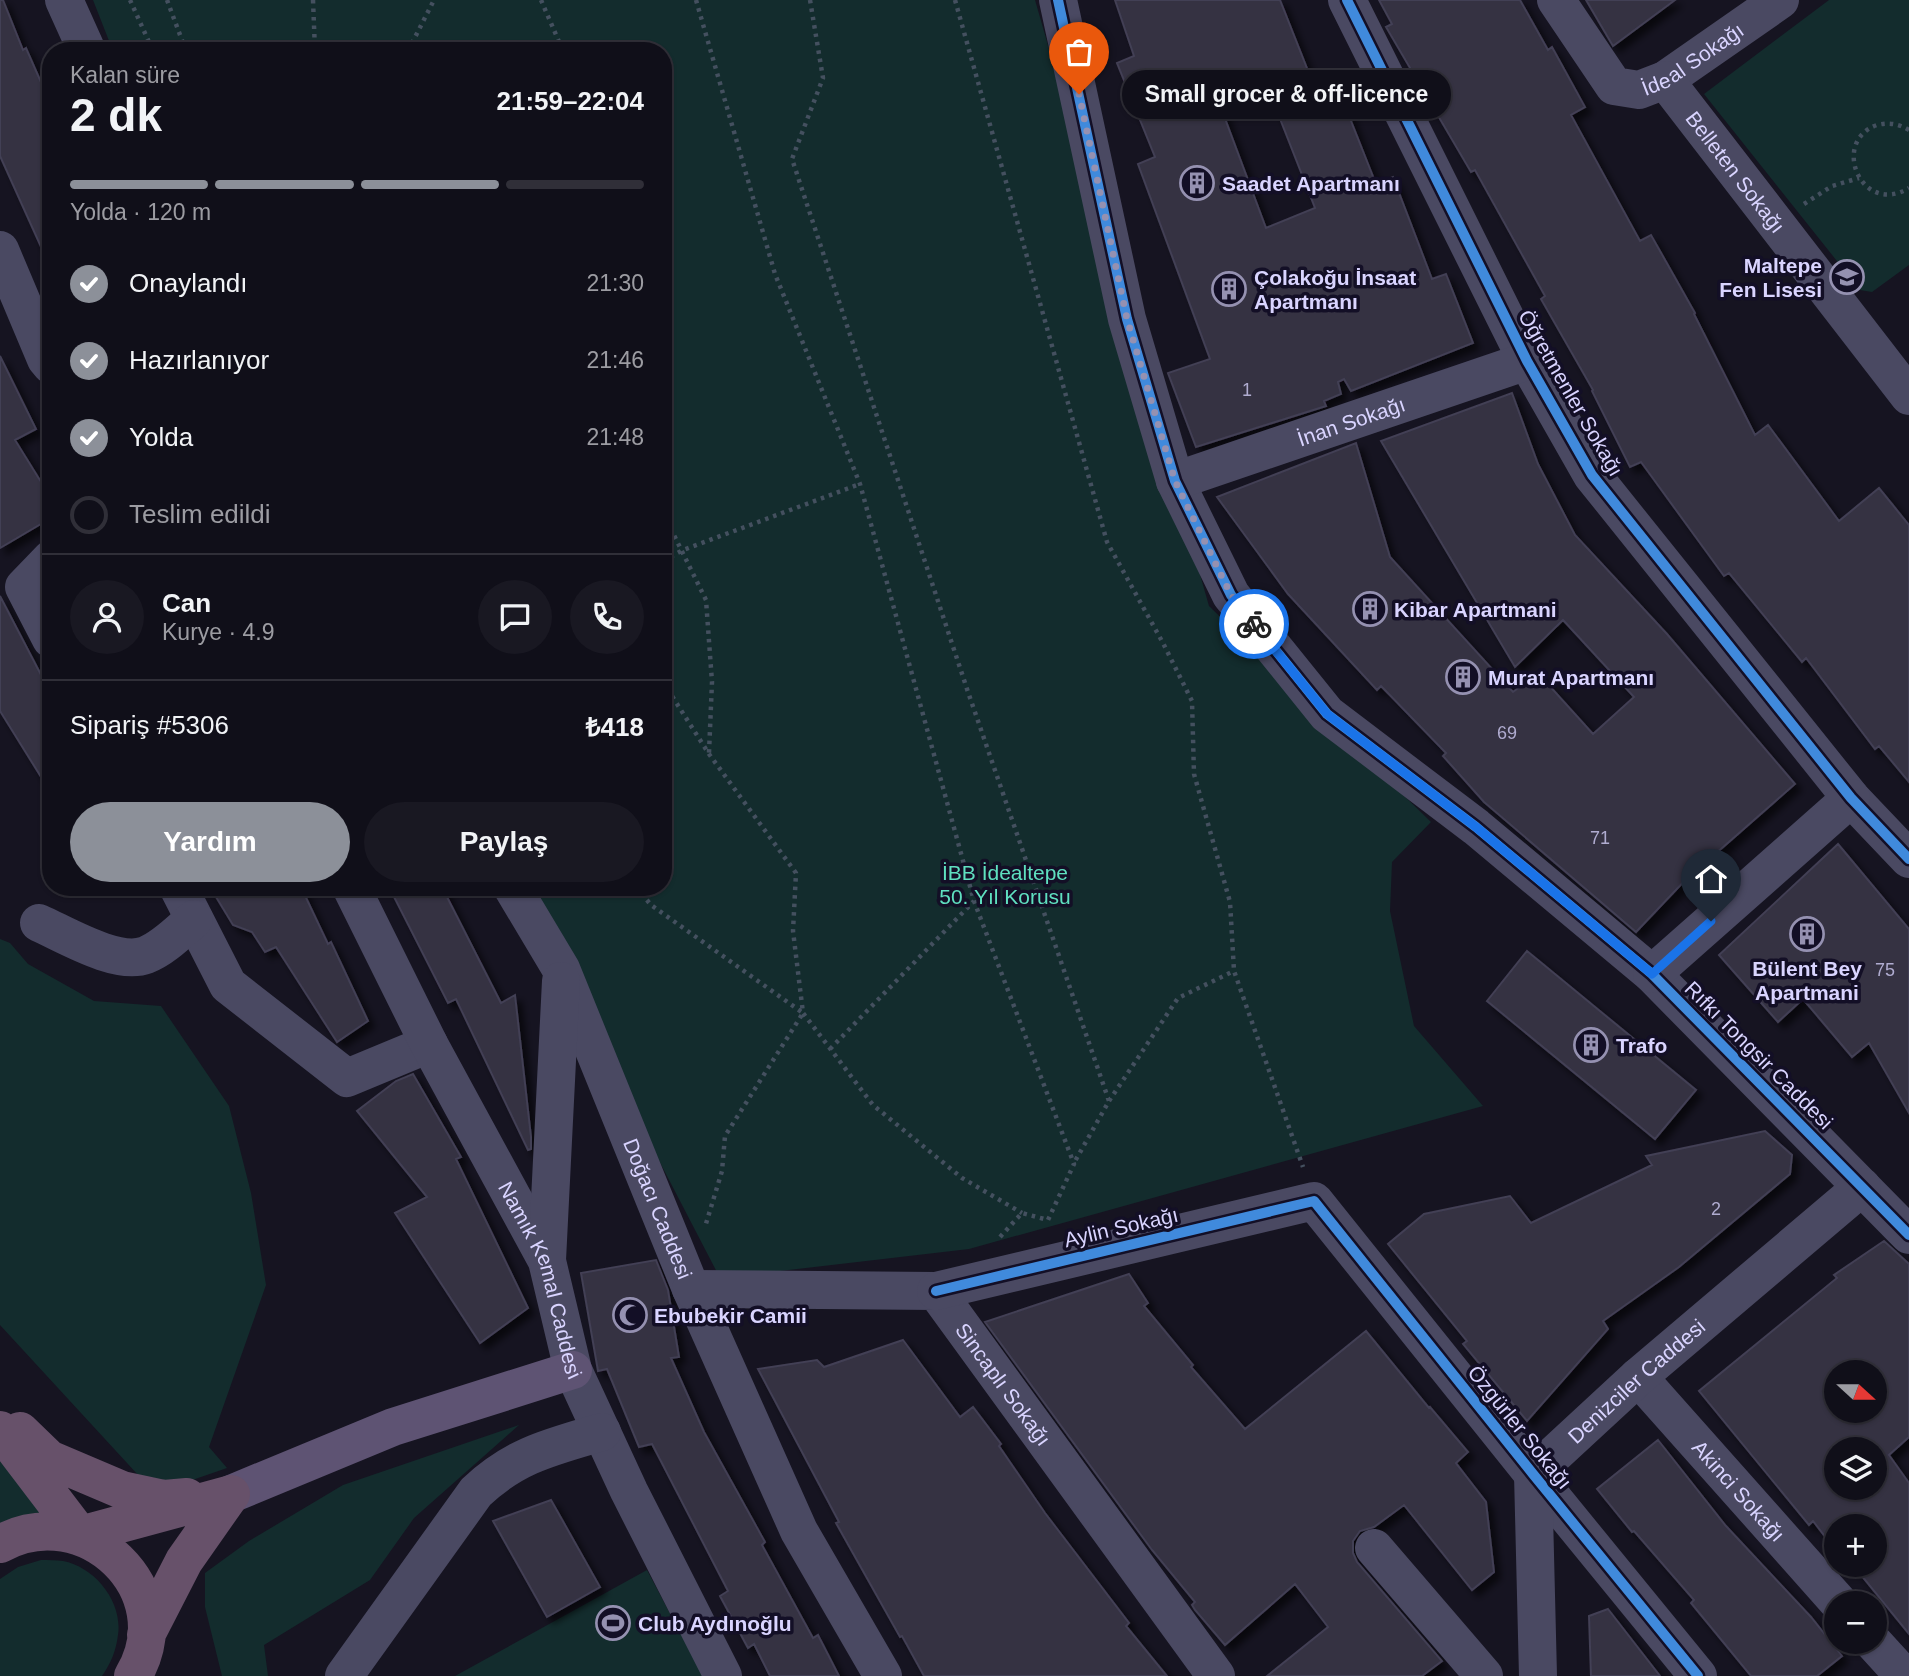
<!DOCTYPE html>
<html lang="tr">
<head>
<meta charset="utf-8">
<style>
	:root { --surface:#100f19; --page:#191822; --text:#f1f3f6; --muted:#9c9ca2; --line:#302f38; --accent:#8c9099 }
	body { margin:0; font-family:Arial,sans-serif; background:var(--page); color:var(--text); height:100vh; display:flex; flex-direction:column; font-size:26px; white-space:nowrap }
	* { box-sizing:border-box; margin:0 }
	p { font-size:23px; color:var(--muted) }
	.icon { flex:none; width:38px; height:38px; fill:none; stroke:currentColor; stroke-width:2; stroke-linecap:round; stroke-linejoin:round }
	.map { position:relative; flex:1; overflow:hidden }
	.drawer { position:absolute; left:42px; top:42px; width:630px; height:854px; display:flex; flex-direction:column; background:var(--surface); border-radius:28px; box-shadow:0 2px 5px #0004,0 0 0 2px var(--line) }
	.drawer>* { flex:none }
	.needle { width:46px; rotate:111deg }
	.buttons { position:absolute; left:1824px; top:1360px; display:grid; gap:14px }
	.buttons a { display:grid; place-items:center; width:63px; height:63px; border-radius:50%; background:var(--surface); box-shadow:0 2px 5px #0004,0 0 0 2px var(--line); font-size:35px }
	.pin { position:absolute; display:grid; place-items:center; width:60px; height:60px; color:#fff; margin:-72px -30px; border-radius:50% 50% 50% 0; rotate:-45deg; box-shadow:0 0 7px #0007 }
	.pin .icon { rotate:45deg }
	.courier { position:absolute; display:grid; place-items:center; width:70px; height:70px; margin:-35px; border:5px solid #1a73e8; border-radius:50%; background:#fff; color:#222; box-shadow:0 2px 9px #0007 }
	.bubble { position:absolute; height:49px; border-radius:24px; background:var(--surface); box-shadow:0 2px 5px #0004,0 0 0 2px var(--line); font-size:23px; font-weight:700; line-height:49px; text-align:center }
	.head em { font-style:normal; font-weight:700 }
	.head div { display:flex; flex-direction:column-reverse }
	.head { display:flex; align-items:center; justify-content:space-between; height:119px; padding:0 28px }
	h1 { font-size:46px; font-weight:700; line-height:52px }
	.bar { display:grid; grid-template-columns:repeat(4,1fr); gap:10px 7px; align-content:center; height:84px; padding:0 28px }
	.bar i { height:9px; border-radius:5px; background:var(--line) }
	.bar .on { background:var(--accent) }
	.bar p { grid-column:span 4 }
	.line { display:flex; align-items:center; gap:18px; padding:0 28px; border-top:2px solid var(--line) }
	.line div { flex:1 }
	.round { display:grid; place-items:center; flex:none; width:74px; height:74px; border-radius:37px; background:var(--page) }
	ol { padding:0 28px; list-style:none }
	li { display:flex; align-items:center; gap:21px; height:77px }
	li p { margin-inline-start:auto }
	li .icon { padding:7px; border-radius:50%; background:var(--accent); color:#fff; stroke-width:4 }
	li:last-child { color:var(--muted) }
	li i { width:38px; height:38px; border:4px solid var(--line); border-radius:50% }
	.action { display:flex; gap:14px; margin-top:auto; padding:14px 28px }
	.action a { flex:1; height:80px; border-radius:42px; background:var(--accent); color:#fff; font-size:28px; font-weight:700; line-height:80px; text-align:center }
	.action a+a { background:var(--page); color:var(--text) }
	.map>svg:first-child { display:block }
</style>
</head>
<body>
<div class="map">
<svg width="1909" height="1676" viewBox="0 0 1909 1676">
	<defs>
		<filter id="shadow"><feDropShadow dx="6" dy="6" stdDeviation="3.5" flood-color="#0009"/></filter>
	</defs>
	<rect width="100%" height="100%" fill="#161421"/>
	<path fill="#132c2d" d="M93,0H1035L1209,606L1431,822L1392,862L1390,911L1414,1026L1483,1106L969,1249L720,1278L517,887H663V51H113Z
		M1829,0H1909V265L1872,292L1860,290L1704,94Z
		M0,939L10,943L28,964L94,1001L161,1006L229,1106L251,1193L266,1285L209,1447L227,1468L175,1486L139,1476L0,1325Z
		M519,1425L414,1518L370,1580L264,1645L268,1676H222L205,1607V1573L249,1541L343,1485Z
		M0,1461L52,1521L0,1532Z
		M41,1560C48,1560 56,1560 63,1561C95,1567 123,1602 118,1635C116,1651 111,1663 102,1676H0V1579L18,1567Z
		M647,1570L703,1676H455Z"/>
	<path fill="#343243" stroke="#433f54" stroke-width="2" fill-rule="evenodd" filter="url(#shadow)" d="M0,0H3L23,50L26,48L51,105V269L0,156Z
		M1115,0H1280L1316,91L1336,83L1376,184L1393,177L1432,279L1446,274L1473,343L1351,391L1344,379L1338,382L1341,394L1324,401L1326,406L1196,447L1168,373L1210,359L1138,164L1155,157L1117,63L1134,56ZM1264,78L1315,208L1266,228L1217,97Z
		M1379,0H1520L1548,50L1552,47L1585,107L1571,115L1640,241L1651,235L1695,313L1694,314L1755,435L1768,425L1839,521L1879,488L1909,525V782L1879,746L1875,749L1806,658L1802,662L1729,573L1724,576L1641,462L1630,467L1592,391L1593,390L1541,299L1545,296L1475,170L1471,172L1386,27L1392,24Z
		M1586,0H1675L1613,46Z
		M0,356L36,429L15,440L51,498V518L0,548Z
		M1512,393L1538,464L1575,535L1667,634L1795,784L1713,856L1710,854L1636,932L1484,802L1443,756L1446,753L1381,686L1377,690L1288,594L1217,497L1356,443L1390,557L1513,692L1538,673L1593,734L1634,697L1563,620L1515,667L1381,441Z
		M0,596L51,694V793L0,711Z
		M1838,844L1909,929V1113L1869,1043L1852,1057L1803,999L1778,1022L1719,955Z
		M210,887H301L328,944L331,942L368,1021L337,1042L276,947L265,952L252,932L233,925Z
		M389,887H442L501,1003L515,995L531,1137V1149L528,1150L456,999L448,1003Z
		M1527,951L1696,1090L1655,1139L1487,1001Z
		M413,1074L461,1157L456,1159L528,1308L480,1343L395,1213L427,1197L357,1111L396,1081Z
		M1765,1131L1792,1155L1790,1174L1679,1267L1603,1321L1608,1329L1527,1421L1463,1344L1467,1341L1388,1244L1424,1214L1510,1196L1531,1223L1652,1165L1646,1156Z
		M1884,1241L1909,1264V1437L1889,1455L1909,1483V1634L1852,1564H1874V1526H1836V1551L1813,1521L1809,1525L1699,1391L1837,1278L1834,1275ZM1836,1372H1874V1410H1836ZM1836,1449H1874V1488H1836Z
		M656,1260L668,1290L679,1357L671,1358L704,1432L765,1542L762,1545L813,1638L818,1635L839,1676H770L754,1644L748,1648L720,1596L728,1591L652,1444L639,1447L607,1369L598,1371L581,1273Z
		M1129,1274L1148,1303L1144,1306L1193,1365L1191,1367L1245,1429L1366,1331L1429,1408L1430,1407L1468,1452L1456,1463L1486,1502L1494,1572L1472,1590L1404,1505L1374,1527L1360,1531L1353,1541V1553L1357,1562L1442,1661L1422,1676H1267L1328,1627L1295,1584L1225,1645L1195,1610L1192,1605L1195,1602L1152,1550L985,1322Z
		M903,1340L960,1417L973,1407L1001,1444L999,1446L1045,1513L1129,1623L1126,1626L1167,1676H924L902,1636L900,1637L836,1523L839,1522L758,1369L817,1360L824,1367Z
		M1658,1440L1726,1526L1811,1617L1842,1656L1817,1676H1751L1691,1603L1694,1600L1634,1531L1632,1532L1597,1489Z
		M551,1500L600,1587L547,1617L493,1521Z
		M1608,1609L1660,1676H1591L1589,1616Z"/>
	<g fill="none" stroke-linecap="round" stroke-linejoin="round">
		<path stroke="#44505f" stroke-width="4.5" stroke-dasharray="3.5 5" stroke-linecap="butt" d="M130,0L153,51
			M167,0L186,51
			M313,0L315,51
			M541,0L563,51
			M696,0L775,274L860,484L974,901L1074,1164L1048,1220L1022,1213L1000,1237
			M810,0L823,78L792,159L968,692L1109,1101L1074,1163
			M955,0L1107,542L1163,643L1192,701L1194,774L1230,902L1234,971L1303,1167
			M408,51L434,0
			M1909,130C1899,124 1889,122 1877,125C1830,141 1861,217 1909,188
			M1804,204L1832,186L1859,178
			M663,513L706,600L712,682L709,753
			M663,561L683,550L860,484
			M663,682L709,754L796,873L793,931L803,1013L873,1105L962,1178L1022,1213
			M636,887L651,905L803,1013L725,1136L722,1171L705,1227
			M830,1049L974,901
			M1109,1101L1178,998L1234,971"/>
		<g stroke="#4a4962" stroke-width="38">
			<path d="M64,0L87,51"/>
			<path d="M1058,0L1127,319L1175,481L1231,595L1327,714L1476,827L1652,974L1909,1235"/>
			<path d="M1347,0L1527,361L1592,475L1851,798L1909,859"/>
			<path id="s1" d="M1556,0L1614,86L1639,90L1665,80L1780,0"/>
			<path id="s2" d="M1665,80L1909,396"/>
			<path d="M0,250L46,359L51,365"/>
			<path id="s3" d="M1175,481L1527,361"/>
			<path d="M51,559L24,587L51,639"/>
			<path d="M178,887L228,985L347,1078L429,1044"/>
			<path id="s4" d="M351,887L429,1044L547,1261L573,1370L629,1491L723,1676"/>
			<path id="s5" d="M512,887L561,969L691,1289L799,1531L883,1676"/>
			<path d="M39,923C66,935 117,966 146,955C164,948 180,931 194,919"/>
			<path d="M1652,974L1851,798"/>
			<path d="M547,1260L561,981"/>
			<path id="s6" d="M691,1289L936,1291L1216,1676"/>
			<path d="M936,1291L1314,1201L1533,1474L1698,1676"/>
			<path id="s7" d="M1638,1377L1839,1603"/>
			<path d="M1374,1548L1484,1676"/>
			<path d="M1873,1642L1904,1676"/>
			<path d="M344,1676L476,1492C515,1455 551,1447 602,1432"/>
			<path id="s8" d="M1538,1676L1533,1474L1638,1377L1862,1187"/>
		</g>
		<path stroke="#5e5373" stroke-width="38" d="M231,1494L393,1427L573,1370"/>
		<path stroke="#67516a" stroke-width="38" d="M0,1430L80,1535L231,1494
			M20,1431L49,1459L122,1490L164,1499L187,1497
			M0,1544C85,1497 184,1591 133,1676
			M146,1635L184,1561L231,1494"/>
		<g stroke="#130f26" stroke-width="15">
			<path id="cycleway" d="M1058,0L1127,319L1175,481L1231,595L1327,714L1476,827L1652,974L1909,1235
				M1347,0L1527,361L1592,475L1851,798L1909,859
				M936,1291L1314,1201L1533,1474L1698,1676"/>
		</g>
		<use href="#cycleway" stroke="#408adc" stroke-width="10"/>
	</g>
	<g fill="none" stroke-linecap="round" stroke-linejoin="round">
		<path stroke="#9591b1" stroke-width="7" stroke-dasharray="0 12.6" d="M1079,94L1127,319L1175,481L1231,595L1254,624"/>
		<path stroke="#1a73e8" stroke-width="9" d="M1254,624L1327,714L1476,827L1652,974L1711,921"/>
	</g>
	<defs>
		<g id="building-ring" transform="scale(1.75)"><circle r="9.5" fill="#130f26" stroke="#9591b1" stroke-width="1.5"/><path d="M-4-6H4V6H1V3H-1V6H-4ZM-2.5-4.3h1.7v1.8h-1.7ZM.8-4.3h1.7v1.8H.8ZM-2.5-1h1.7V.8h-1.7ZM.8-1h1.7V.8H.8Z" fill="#9591b1"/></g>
		<g id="school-ring" transform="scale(1.75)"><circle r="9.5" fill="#130f26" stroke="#9591b1" stroke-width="1.5"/><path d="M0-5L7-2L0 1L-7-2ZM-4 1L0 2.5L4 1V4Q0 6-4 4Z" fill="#9591b1"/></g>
		<g id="mosque-ring" transform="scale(1.75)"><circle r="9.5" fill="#130f26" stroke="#9591b1" stroke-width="1.5"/><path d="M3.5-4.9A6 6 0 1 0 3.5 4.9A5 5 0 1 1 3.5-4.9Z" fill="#9591b1"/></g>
		<g id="stadium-ring" transform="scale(1.75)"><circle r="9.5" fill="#130f26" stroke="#9591b1" stroke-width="1.5"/><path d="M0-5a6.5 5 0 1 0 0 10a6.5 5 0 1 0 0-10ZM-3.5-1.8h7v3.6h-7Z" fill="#9591b1"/></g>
	</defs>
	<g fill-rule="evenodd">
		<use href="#building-ring" x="1197" y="183"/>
		<use href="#school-ring" x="1847" y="277"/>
		<use href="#building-ring" x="1229" y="289"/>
		<use href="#building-ring" x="1370" y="609"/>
		<use href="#building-ring" x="1463" y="677"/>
		<use href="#building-ring" x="1807" y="934"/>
		<use href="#building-ring" x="1591" y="1045"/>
		<use href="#mosque-ring" x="630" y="1315"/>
		<use href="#stadium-ring" x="613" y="1623"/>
	</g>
	<g text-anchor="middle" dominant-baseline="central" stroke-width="7" stroke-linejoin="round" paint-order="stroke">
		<g font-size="18" fill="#b0acd0">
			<text x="1247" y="390">1</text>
			<text x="1507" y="733">69</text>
			<text x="1600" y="838">71</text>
			<text x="1885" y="970">75</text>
			<text x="1716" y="1209">2</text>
		</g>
		<g font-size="21" fill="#d9d4ff" stroke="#130f26">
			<text stroke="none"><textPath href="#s1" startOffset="191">İdeal Sokağı</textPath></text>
			<text stroke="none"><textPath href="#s2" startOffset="116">Belleten Sokağı</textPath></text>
			<text transform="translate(1571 393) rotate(60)">Öğretmenler Sokağı</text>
			<text stroke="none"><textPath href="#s3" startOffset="186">İnan Sokağı</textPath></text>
			<text transform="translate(1759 1055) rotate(45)">Rıfkı Tongsir Caddesi</text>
			<text stroke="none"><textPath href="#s5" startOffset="354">Doğacı Caddesi</textPath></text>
			<text transform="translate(1121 1227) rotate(-13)">Aylin Sokağı</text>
			<text stroke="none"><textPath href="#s4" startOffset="438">Namık Kemal Caddesi</textPath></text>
			<text stroke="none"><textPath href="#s8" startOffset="341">Denizciler Caddesi</textPath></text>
			<text stroke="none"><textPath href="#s6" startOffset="360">Sincaplı Sokağı</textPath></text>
			<text transform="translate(1520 1427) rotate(51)">Özgürler Sokağı</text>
			<text stroke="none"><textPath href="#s7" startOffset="152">Akinci Sokağı</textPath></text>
		</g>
		<g font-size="21" font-weight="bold" fill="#d9d4ff" stroke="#130f26" text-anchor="start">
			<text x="1222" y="183">Saadet Apartmanı</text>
			<text x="1822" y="265" text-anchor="end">Maltepe<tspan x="1822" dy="24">Fen Lisesi</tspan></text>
			<text x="1254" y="277">Çolakoğu İnsaat<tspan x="1254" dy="24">Apartmanı</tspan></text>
			<text x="1394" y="609">Kibar Apartmani</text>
			<text x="1488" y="677">Murat Apartmanı</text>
			<text x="1807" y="968" text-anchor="middle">Bülent Bey<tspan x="1807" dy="24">Apartmani</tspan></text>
			<text x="1616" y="1045">Trafo</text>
			<text x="654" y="1315">Ebubekir Camii</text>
			<text x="638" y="1623">Club Aydınoğlu</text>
		</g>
		<g font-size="21" fill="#5fe0c0" stroke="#130f26">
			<text x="1005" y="872">İBB İdealtepe<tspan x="1005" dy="24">50. Yıl Korusu</tspan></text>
		</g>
	</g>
</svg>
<div class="buttons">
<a><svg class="needle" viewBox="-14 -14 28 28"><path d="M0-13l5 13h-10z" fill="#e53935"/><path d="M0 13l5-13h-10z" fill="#9c9ca2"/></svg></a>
<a><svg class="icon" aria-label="layers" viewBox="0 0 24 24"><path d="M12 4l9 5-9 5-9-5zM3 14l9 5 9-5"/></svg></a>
<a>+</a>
<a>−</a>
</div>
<div class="pin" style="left:1079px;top:94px;background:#ea580c"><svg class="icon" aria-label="bag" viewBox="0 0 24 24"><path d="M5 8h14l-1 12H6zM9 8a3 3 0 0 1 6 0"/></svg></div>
<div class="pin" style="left:1711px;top:921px;background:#1f2937"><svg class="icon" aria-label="home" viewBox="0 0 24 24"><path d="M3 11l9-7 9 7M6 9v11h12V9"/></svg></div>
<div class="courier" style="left:1254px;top:624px"><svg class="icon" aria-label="bike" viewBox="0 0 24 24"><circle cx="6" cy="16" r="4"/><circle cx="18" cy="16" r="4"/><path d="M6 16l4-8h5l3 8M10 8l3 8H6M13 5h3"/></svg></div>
<div class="bubble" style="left:1122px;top:70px;width:329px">Small grocer &amp; off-licence</div>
<section class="drawer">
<div class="head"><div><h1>2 dk</h1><p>Kalan süre</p></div><em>21:59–22:04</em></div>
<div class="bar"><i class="on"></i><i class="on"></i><i class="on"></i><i></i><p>Yolda · 120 m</p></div>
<ol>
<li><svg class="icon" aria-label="check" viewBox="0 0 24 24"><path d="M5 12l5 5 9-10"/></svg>Onaylandı<p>21:30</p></li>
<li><svg class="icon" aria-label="check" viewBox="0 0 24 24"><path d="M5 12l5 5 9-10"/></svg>Hazırlanıyor<p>21:46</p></li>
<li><svg class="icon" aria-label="check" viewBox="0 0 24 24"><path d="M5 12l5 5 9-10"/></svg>Yolda<p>21:48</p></li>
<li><i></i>Teslim edildi</li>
</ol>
<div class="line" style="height:126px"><a class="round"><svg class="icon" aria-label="person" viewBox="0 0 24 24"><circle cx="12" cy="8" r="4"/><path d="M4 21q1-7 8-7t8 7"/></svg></a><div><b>Can</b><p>Kurye · 4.9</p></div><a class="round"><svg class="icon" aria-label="chat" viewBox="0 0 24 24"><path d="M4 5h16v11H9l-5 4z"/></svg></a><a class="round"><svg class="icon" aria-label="phone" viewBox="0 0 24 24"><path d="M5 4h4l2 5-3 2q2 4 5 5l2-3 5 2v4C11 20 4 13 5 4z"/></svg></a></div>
<div class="line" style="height:91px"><div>Sipariş #5306</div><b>₺418</b></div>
<div class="action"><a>Yardım</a><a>Paylaş</a></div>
</section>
</div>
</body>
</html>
